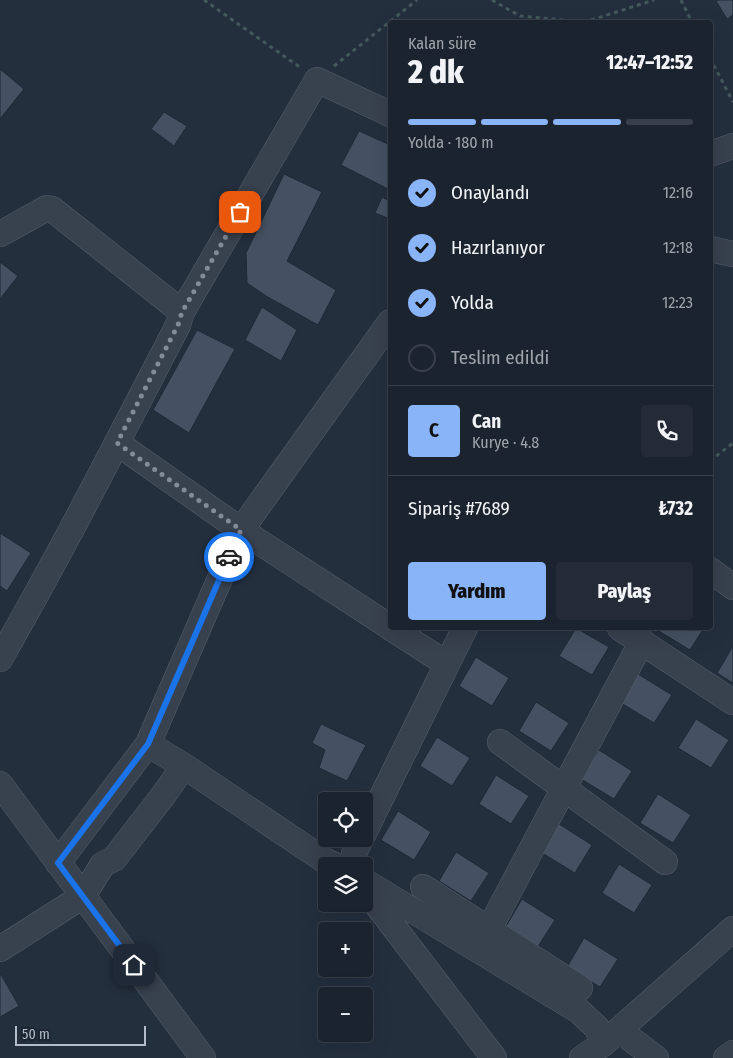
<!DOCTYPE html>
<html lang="tr">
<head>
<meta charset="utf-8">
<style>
	:root { --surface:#1b232e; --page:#242b36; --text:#f1f3f6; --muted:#a0a4aa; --line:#39404a; --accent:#8ab4f8 }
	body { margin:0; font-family:"Fira Sans Condensed",sans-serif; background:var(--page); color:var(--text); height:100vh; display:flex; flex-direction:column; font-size:19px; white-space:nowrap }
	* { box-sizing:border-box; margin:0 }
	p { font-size:16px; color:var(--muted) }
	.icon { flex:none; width:28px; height:28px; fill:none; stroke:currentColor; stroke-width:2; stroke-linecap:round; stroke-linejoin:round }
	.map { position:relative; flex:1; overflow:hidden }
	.sheet { position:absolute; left:388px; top:20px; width:325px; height:610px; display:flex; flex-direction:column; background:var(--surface); border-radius:5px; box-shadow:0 5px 20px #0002,0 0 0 1px var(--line) }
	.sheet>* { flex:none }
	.tools { position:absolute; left:318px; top:792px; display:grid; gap:10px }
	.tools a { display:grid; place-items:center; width:55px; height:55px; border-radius:5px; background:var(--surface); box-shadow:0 5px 20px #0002,0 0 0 1px var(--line); font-size:25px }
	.scale { position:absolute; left:15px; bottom:12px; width:131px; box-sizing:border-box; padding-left:5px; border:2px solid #b4bcc9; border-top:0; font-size:14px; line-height:18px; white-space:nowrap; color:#b4bcc9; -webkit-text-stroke:4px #1d2633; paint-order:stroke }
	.pin { position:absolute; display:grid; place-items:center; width:42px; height:42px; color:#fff; margin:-21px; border-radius:10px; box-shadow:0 2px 8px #0006 }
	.courier { position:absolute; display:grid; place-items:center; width:50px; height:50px; margin:-25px; border:4px solid #1a73e8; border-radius:50%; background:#fff; color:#222; box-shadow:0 1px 6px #0007 }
	.summary em { font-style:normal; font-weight:800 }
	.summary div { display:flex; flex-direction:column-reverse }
	.summary { display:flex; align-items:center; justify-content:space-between; height:85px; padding:0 20px }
	h1 { font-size:32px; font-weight:800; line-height:38px }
	.bar { display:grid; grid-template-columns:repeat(4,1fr); gap:8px 5px; align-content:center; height:60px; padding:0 20px }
	.bar i { height:6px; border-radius:4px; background:var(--line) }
	.bar .selected { background:var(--accent) }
	.bar p { grid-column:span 4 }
	.line { display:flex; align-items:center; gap:12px; padding:0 20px; border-top:1px solid var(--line) }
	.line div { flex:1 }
	.round { display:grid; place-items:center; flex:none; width:52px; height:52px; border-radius:5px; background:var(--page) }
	ol { padding:0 20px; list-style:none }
	li { display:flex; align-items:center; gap:15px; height:55px }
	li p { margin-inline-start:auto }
	li .icon { padding:5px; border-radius:50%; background:var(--accent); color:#111; stroke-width:4 }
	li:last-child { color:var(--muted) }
	li i { width:28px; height:28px; border:2px solid var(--line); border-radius:50% }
	.primary-button { display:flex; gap:10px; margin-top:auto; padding:10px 20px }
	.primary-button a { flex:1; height:58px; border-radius:5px; background:var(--accent); color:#111; font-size:20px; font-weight:800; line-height:58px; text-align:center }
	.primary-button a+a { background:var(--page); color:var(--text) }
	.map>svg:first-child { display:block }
</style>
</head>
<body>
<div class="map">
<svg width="733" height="1058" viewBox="0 0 733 1058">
	<rect width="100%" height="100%" fill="#242f3e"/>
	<path fill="#455162" stroke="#1f2835" d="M719,0H733V15L727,19L716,1Z
		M0,69L24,89L0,119Z
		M164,112L187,126L174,146L151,129Z
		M359,131L390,145V190L341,165Z
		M284,174L322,192L287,261L336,290L318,325L266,296L247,283L246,253Z
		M382,197L390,201V219L375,213Z
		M0,262L18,276L0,299Z
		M262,307L297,330L281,361L245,340Z
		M197,330L235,349L189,433L153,410Z
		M0,533L31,553L7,591L0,586Z
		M576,628L609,647L592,675L559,656Z
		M659,628H704L690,650L657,630Z
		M733,646V683L717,673Z
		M476,657L509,678L492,706L459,686Z
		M638,674L672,695L654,723L621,703Z
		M536,702L569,723L551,751L519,731Z
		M696,719L729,740L711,768L678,748Z
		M321,724L366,745L347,781L319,768L325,750L312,743Z
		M437,737L470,758L452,786L420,766Z
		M599,750L632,771L614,799L581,779Z
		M496,775L529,796L511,824L479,804Z
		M658,794L691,815L673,843L640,823Z
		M398,811L431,832L414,860L381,840Z
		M559,824L592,845L575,873L542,853Z
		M456,852L489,873L471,901L439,881Z
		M619,864L652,885L634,913L602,893Z
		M522,899L555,920L537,948L505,928Z
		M584,938L618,959L600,987L567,967Z
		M0,973L19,1006L0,1017Z"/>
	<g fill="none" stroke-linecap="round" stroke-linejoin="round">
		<g stroke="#565f6c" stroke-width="26">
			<path id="minor" d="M710,154L733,146
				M0,234L47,208L52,209L182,312L178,325C120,437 63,549 0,659
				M710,249L733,254
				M182,312L317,80L390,114
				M390,322L241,530L390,627
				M117,443L241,530L148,744
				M710,570L733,587
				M620,628L733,702
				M447,664L465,628
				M500,742L665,862
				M0,784L203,1058
				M364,833L447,664L391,628
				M58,863L148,744L184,766L324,860L337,866
				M354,866V853L361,839
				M364,881L579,1011L597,1028L603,1044L582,1058
				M423,887L580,988
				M364,888L494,1058
				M0,949L83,896L103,864L114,859L162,797L184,766
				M478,950L642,641
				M619,1030L656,1058
				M603,1044L733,929
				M726,1058L733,1053"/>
		</g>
		<path stroke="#44595c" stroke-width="3" stroke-dasharray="4 4" stroke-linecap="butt" d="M204,0L301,68
			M492,0L520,16L585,22L654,0
			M681,0L692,22
			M710,58L733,102
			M334,66L417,0
			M710,461L733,443"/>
		<use href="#minor" stroke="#38414e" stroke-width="25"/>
	</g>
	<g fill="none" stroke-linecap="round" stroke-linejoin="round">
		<path stroke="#828b98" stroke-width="5" stroke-dasharray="0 9" d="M229,557L241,530L117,443L178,325L182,312L240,212"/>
		<path stroke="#1a73e8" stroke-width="6" d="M134,965L58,863L148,744L229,557"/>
	</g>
</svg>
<div class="tools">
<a><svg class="icon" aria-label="locate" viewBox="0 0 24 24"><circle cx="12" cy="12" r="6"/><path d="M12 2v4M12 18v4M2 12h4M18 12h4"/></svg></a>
<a><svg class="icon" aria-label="layers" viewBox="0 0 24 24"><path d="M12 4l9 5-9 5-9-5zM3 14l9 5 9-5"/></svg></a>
<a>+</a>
<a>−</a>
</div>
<div class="scale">50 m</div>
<div class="pin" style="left:240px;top:212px;background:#ea580c"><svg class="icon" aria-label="bag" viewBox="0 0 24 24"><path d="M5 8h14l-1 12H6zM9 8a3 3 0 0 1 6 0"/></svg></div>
<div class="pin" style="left:134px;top:965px;background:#1f2937"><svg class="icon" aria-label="home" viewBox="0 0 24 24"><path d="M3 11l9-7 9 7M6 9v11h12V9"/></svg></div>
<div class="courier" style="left:229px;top:557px"><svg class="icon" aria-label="car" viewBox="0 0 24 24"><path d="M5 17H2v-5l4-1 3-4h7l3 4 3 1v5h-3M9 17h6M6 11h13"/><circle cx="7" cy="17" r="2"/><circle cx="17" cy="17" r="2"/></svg></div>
<section class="sheet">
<div class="summary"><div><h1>2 dk</h1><p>Kalan süre</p></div><em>12:47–12:52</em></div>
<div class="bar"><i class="selected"></i><i class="selected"></i><i class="selected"></i><i></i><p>Yolda · 180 m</p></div>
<ol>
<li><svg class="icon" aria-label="check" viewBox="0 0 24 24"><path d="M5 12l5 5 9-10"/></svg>Onaylandı<p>12:16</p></li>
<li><svg class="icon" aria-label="check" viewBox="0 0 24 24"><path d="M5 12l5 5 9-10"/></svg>Hazırlanıyor<p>12:18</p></li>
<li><svg class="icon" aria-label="check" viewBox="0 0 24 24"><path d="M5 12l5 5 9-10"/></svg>Yolda<p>12:23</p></li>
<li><i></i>Teslim edildi</li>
</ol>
<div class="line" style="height:90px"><b class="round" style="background:var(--accent);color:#111">C</b><div><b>Can</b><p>Kurye · 4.8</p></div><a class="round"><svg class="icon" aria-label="phone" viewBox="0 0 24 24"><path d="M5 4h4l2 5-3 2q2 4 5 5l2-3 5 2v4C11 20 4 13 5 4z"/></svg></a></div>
<div class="line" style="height:65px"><div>Sipariş #7689</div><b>₺732</b></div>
<div class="primary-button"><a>Yardım</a><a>Paylaş</a></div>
</section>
</div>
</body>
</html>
